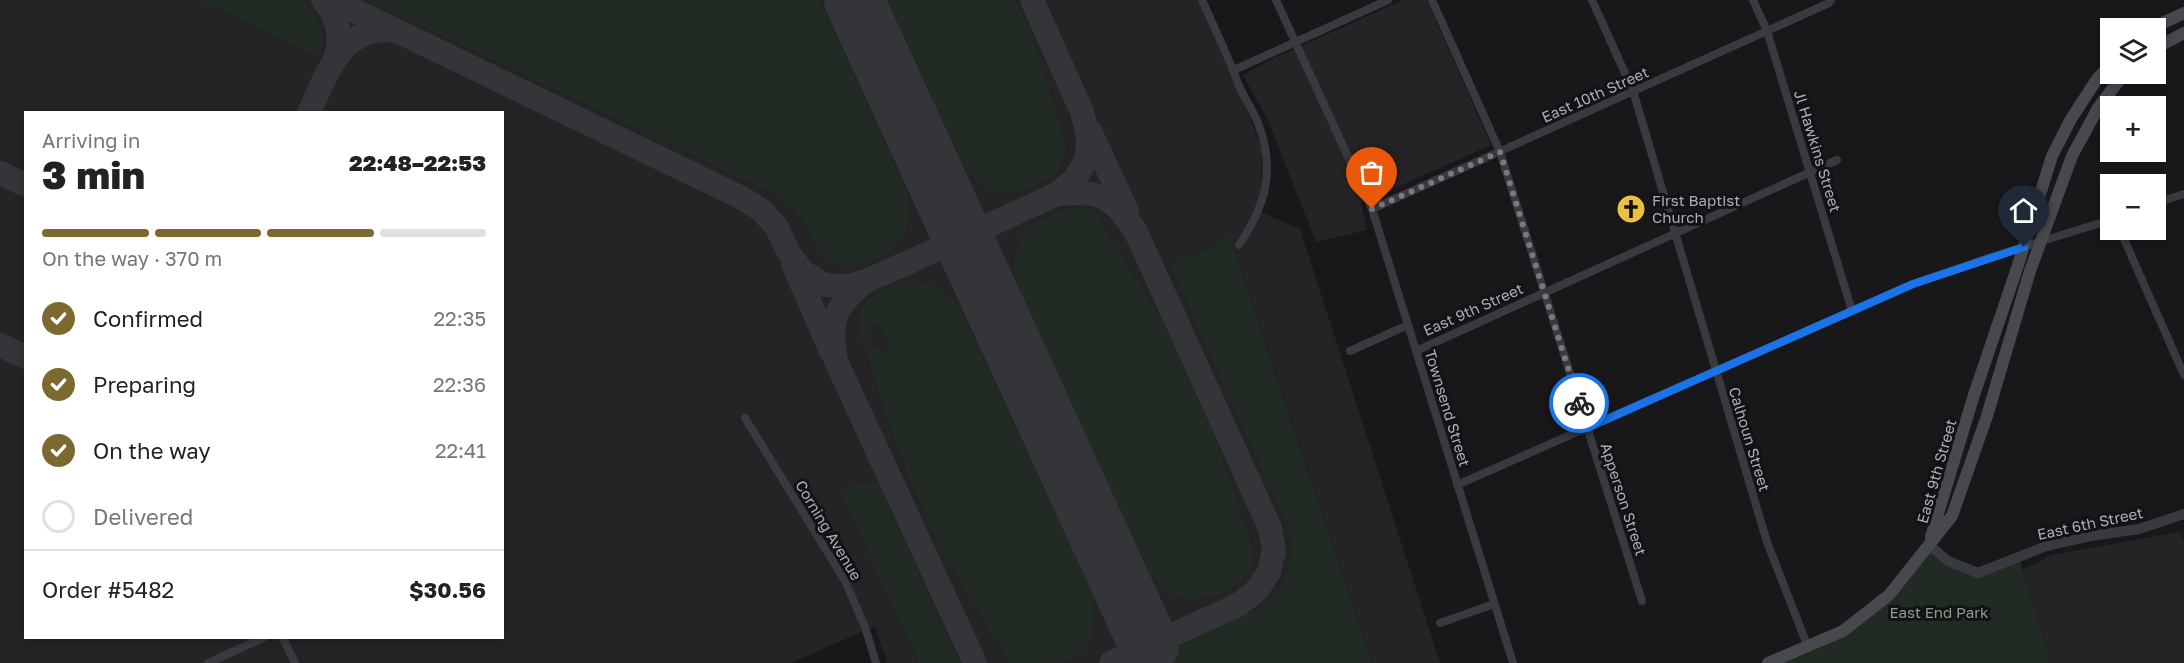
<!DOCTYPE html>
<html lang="en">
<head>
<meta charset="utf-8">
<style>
	:root { --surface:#fff; --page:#f6f6f6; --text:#222; --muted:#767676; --line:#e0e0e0; --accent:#7c692f }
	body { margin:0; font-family:"Golos Text",sans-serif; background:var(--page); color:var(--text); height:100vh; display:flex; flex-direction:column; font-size:22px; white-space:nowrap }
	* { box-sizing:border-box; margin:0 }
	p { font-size:20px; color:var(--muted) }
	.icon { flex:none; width:33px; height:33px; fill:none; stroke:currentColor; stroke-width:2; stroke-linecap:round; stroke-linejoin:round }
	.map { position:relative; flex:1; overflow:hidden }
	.drawer { position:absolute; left:24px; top:111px; width:480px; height:528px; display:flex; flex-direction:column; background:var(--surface); border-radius:0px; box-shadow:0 3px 9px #0003 }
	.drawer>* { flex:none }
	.tools { position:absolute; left:2100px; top:18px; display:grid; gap:12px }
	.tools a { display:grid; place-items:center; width:66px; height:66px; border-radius:0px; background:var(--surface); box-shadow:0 3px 9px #0003; font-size:30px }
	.pin { position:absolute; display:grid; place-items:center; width:51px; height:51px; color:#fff; margin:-62px -26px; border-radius:50% 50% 50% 0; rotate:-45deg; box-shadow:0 0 6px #0007 }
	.pin .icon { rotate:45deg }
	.courier { position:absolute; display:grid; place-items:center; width:60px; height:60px; margin:-30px; border:4px solid #1a73e8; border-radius:50%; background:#fff; color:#222; box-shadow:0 2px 8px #0007 }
	.head em { font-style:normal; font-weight:800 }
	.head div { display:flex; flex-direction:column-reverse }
	.head { display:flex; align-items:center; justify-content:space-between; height:102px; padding:0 18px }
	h1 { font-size:39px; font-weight:800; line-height:45px }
	.bar { display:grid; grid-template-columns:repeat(4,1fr); gap:9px 6px; align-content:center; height:72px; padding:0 18px }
	.bar i { height:8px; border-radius:4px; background:var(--line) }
	.bar .on { background:var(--accent) }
	.bar p { grid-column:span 4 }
	.line { display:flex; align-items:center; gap:15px; padding:0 18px; border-top:2px solid var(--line) }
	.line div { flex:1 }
	ol { padding:0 18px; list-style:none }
	li { display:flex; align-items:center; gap:18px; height:66px }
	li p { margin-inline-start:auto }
	li .icon { padding:6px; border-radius:50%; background:var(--accent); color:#fff; stroke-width:4 }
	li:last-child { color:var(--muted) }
	li i { width:33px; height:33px; border:3px solid var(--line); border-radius:50% }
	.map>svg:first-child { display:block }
</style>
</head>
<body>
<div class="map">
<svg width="2184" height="663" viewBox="0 0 2184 663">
	<rect width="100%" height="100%" fill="#18181a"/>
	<path fill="#242427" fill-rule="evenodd" d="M0,0H1199L1231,68L1262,149L1261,212L1300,229L1440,663H887L875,626L791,663H0ZM26,112H502V638H26Z
		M1403,0H1427L1491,145L1361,203L1367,230L1316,242L1268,120L1243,75L1268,61Z
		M2180,532L2184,541V663H2051L2023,570L2051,555Z"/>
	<path fill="#222a24" d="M200,0H295C315,10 322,22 323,44L318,51H307Z
		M367,0H820L908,194C912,216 908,238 889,251C872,263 842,276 825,257C813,243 807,225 795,210C785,200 773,194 760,187Z
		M888,0H1016L1030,30L1065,141L1066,152L1058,173C1036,186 1006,203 982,186C976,181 970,174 965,169Z
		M1079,207L1097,216L1164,325L1214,435L1250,541L1252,562L1245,574L1231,589L1208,597L1188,599L1170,594L1151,576L1017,286L1014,261L1023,234L1038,222L1060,211Z
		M1228,235L1371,663H1145L1262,607L1285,581L1290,560L1291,537L1286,523L1171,266L1214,246Z
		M915,281L942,289L959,307L1093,594C1096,622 1096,650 1066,662C1057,663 1022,663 1010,663C988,626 964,590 944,553C910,488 886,418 866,348L877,346L883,352L891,348L880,325L869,327L873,336L862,342C861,334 859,325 859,318C862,294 896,283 915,281Z
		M878,482L959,663H919L838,487Z
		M1929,545L1978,573L2019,557L2051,663H1769L1861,617Z"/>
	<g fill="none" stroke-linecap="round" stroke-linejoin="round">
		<path stroke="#343539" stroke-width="24" d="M323,0C338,17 343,37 335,59
			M333,0L740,197L760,209L776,226L789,253L802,271L824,285L847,286L866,281L907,263L1057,194L1075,179L1087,158L1088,135L1082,112L1032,0
			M309,112C327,75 342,23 395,31
			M1090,131L1127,211
			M0,173L26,185
			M1057,194C1101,191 1109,194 1135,230L1270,528L1274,550L1269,572L1257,590L1238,605L1111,663
			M793,264L831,351
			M866,281C834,306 829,322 836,361L975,663
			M0,345L26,357"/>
		<path stroke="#343539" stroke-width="60" d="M854,0L1149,645"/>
		<path stroke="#393a3f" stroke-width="8" d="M1202,0C1214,27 1227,53 1237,81C1242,95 1252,108 1258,123C1276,169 1266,205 1239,245
			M1276,0L1372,209L1513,663
			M1432,0L1500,152L1642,601
			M1592,0L1633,91L1767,542L1808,647
			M1753,0L1767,31L1852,311
			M1234,70L1388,0
			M2156,203L2184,194
			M1372,209L1829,3L1831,0
			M2120,230L2184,375
			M1350,351L1408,325
			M1416,351L1837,160
			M745,418L845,581L865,627L876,663
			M1457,485L1913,284L1988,258L2110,220
			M1440,623L1494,604
			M283,638L295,663
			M208,663L263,638"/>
		<path stroke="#393a3f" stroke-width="10" d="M1929,545L1948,561L1978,573L2046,546L2091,536L2139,529L2184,514"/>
		<path stroke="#47494f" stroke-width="12" d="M2152,28L2184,13
			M2156,48L2184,33
			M1931,537L1973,398L2017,268L2052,156L2071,119L2097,79L2110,65
			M1768,663L1843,631L1889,595L1952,516L1987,416L2030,271L2072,156L2098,108L2124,74"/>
	</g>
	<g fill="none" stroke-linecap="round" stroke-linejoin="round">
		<path stroke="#787a81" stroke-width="6" stroke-dasharray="0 10.8" d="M1372,209L1500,152L1579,403"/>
		<path stroke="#1a73e8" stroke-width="8" d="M1579,403L1587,428L1913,284L2024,247"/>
	</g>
	<defs>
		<g id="church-disc" transform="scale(1.5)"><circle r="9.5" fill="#ebbf3f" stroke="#131315"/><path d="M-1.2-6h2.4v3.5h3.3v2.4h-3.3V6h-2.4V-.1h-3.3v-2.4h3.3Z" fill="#111"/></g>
	</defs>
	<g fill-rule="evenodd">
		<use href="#church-disc" x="1631" y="209"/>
	</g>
	<g text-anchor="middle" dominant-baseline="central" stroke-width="6" stroke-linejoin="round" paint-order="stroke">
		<g font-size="15" fill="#abaeb9" stroke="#131315">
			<text transform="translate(1595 94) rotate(-24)">East 10th Street</text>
			<text transform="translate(1818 151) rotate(73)">Jl Hawkins Street</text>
			<text transform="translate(1473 309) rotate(-24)">East 9th Street</text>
			<text transform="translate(1448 408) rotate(73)">Townsend Street</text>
			<text transform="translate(1750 439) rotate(73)">Calhoun Street</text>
			<text transform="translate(1936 471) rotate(-74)">East 9th Street</text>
			<text transform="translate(1624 499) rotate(72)">Apperson Street</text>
			<text transform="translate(2090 523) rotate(-12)">East 6th Street</text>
			<text transform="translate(829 530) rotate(59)">Corning Avenue</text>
		</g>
		<g font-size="15" fill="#abaeb9" stroke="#131315" text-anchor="start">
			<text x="1652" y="200">First Baptist<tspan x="1652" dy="17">Church</tspan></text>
		</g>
		<g font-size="15" fill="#83a388" stroke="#131315">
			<text x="1939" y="612">East End Park</text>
		</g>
	</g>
</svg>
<div class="tools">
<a><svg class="icon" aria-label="layers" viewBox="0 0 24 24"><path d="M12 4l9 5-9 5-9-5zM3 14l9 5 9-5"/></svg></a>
<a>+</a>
<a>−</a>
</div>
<div class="pin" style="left:1372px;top:209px;background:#ea580c"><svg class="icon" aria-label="bag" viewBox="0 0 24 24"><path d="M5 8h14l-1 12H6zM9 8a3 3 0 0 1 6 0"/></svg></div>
<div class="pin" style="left:2024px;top:247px;background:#1f2937"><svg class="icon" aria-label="home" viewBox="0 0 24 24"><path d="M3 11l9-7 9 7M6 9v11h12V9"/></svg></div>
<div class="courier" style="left:1579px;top:403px"><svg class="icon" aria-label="bike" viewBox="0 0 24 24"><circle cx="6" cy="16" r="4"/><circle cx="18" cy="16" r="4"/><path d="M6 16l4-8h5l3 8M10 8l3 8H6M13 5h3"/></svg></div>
<section class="drawer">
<div class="head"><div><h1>3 min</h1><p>Arriving in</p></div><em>22:48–22:53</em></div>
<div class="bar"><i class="on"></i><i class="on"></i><i class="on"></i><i></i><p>On the way · 370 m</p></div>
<ol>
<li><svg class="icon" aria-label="check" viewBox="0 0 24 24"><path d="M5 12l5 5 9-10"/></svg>Confirmed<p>22:35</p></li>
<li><svg class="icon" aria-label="check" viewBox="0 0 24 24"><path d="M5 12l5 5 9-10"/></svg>Preparing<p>22:36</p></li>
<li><svg class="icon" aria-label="check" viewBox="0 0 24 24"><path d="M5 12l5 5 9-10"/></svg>On the way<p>22:41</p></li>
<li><i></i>Delivered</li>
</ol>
<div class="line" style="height:78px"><div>Order #5482</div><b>$30.56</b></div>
</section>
</div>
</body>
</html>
